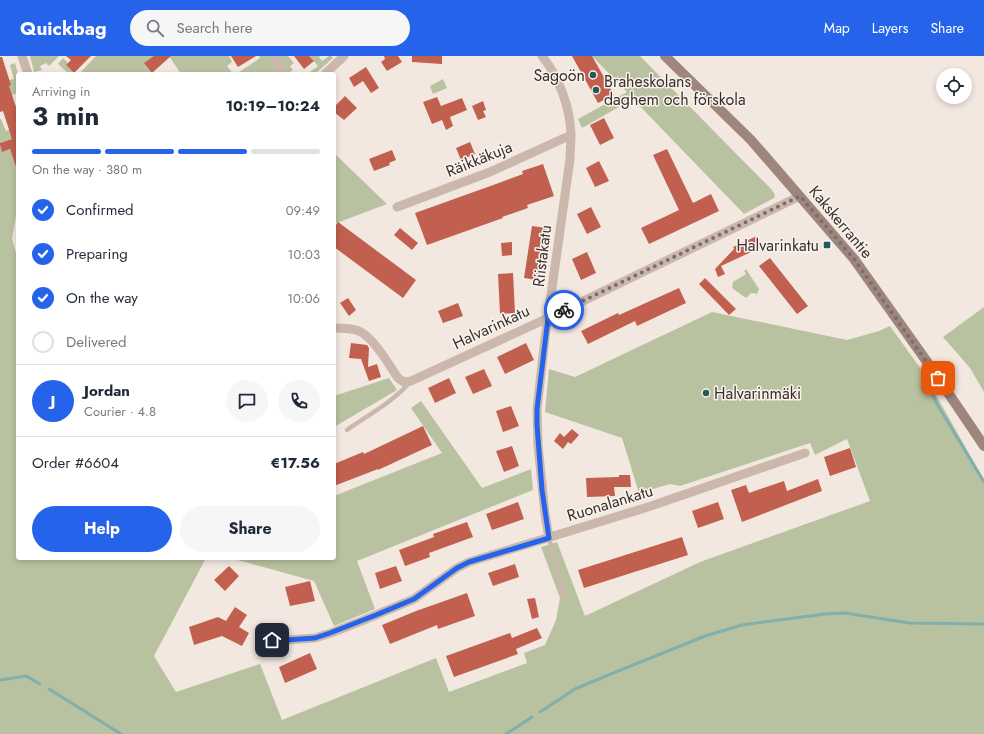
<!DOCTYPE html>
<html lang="en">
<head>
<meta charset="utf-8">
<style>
	:root { --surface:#fff; --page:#f6f6f7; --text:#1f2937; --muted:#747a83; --line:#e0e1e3; --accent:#2563eb }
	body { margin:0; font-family:Jost,sans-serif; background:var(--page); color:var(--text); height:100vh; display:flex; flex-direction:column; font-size:15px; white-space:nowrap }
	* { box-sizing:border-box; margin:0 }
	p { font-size:13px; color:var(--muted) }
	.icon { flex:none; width:22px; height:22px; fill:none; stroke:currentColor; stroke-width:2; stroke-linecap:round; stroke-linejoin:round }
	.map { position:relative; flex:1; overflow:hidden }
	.panel { position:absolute; left:16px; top:16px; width:320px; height:488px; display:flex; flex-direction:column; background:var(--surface); border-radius:4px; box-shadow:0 2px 6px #0003 }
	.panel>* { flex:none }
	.buttons { position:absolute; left:936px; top:12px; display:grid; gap:8px }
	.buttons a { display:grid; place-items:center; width:36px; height:36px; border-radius:50%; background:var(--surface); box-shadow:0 2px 6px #0003; font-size:20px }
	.pin { position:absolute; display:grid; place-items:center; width:34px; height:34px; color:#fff; margin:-17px; border-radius:8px; box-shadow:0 2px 6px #0006 }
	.courier { position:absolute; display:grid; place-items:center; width:40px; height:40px; margin:-20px; border:3px solid #2563eb; border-radius:50%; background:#fff; color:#222; box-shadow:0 1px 5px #0007 }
	.head em { font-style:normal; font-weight:700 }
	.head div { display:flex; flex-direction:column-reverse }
	.head { display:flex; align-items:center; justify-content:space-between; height:68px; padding:0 16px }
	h1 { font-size:26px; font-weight:700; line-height:30px }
	.bar { display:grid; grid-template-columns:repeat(4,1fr); gap:6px 4px; align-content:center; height:48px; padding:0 16px }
	.bar i { height:5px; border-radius:3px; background:var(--line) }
	.bar .active { background:var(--accent) }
	.bar p { grid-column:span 4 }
	.line { display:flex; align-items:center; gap:10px; padding:0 16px; border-top:1px solid var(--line) }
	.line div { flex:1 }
	.round { display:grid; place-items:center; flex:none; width:42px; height:42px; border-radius:21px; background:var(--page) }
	ol { padding:0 16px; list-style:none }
	li { display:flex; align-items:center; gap:12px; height:44px }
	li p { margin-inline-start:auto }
	li .icon { padding:4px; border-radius:50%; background:var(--accent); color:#fff; stroke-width:4 }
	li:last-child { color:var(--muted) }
	li i { width:22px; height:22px; border:2px solid var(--line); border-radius:50% }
	.cta { display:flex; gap:8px; margin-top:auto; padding:8px 16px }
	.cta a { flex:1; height:46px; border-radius:24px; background:var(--accent); color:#fff; font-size:16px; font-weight:700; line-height:46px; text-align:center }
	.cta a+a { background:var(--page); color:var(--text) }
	header { display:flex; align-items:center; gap:24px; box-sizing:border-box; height:56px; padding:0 20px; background:var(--accent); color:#fff }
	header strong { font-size:19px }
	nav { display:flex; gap:22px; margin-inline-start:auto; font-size:14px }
	.search { width:280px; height:36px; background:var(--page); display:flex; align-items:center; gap:10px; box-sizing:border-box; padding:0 14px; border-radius:22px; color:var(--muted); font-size:15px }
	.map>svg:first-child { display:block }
</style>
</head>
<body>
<header>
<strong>Quickbag</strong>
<div class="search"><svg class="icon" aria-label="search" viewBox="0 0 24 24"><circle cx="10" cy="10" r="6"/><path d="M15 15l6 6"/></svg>Search here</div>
<nav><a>Map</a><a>Layers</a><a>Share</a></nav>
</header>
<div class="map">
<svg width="984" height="678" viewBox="0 0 984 678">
	<rect width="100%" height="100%" fill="#f3e8e0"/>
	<path fill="#b9c2a0" d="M30,0H59L49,10L46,7L40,10L42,14L34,16Z
		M96,0H159L145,7L152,17L151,18H79Z
		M169,0H229L232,6L227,10L233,18H181Z
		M259,0H269L281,18H269L268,17L266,18H236L260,2Z
		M277,0H288L294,7L290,10L293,14L289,17Z
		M309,0H320L319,1L322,5L329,0H331L333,2L315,18H307L318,10Z
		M592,0H640L772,134L775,139L774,142L744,158L633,43L582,72L578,63L627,36Z
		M63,2L68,7L66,9L75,18H69L58,8Z
		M15,7L18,18V37L12,39L13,42L0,46V33L9,24L14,23L10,9Z
		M443,23L447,32L433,38L430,30Z
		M0,63H1L6,75L18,71V81L0,87Z
		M0,89L2,95L10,93L16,111H18V148L12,183L18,204V502H206L154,600L176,636L260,608L282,664L436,602L449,636L527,607L524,597L545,589L556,564L560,542L541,491L557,486L585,560L700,506L870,445L847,383L815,399L810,387L680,430L670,428L639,437L622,382L545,356L549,313L575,321L712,256L847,284L879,275L890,270L923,316L984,424V678H0Z
		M336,99L387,148L334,168V101Z
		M746,213L759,233L757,238L751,237L746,242L732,232L733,226L746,218L744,215Z
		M984,251V336L970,312L943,281Z
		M389,322L397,334L334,371V340Z
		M421,345L482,432L531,413L533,434L357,505L375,553L334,570L314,525L230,502H334V440L442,397L411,352Z"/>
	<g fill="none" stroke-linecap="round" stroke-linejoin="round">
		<path stroke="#80afac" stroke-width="3" d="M926,325L937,348L984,426
			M0,624L26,620L40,628
			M49,633L121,678
			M540,656L575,633L606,620L705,580L742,569L825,558L845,557L909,567L984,568
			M506,678L532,661"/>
	</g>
	<path fill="#c2604f" d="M66,0H91L74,17L66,9L71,4Z
		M154,0H171L152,17L144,7Z
		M231,0H256L238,11Z
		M294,0H309L314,5L304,13Z
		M384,0H398L402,6L387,15L381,6L385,3Z
		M412,0H442V8L412,6Z
		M572,0H592L614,39L598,47Z
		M0,1H2L11,29L9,30L18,57V114H17L10,93L2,96L0,89V87L12,83L3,55L0,56Z
		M366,11L379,32L371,37L363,25L354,31L349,22Z
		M345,40L357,52L344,64L334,56V51Z
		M437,41L441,50L462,42L467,54L450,61L453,70L446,74L442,64L432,68L423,46Z
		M483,45L486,54L483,55L486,61L478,64L472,50Z
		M604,62L614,82L600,89L590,69Z
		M470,86L475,98L461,104L456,92Z
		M667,93L693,147L711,138L719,155L649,188L641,172L679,154L653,99Z
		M392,94L396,104L389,107L390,109L374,115L369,103Z
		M599,105L609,125L595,131L586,112Z
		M543,108L554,140L527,149L528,152L502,161L503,162L427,189L415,157L496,128L523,118L522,115Z
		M591,151L601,171L587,178L577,158Z
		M338,166L416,224L403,242L334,191V172Z
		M532,170L547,172L538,224L524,222Z
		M400,172L418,187L412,194L394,179Z
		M757,180L762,191L721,210L725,218L718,221L715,213L734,193L733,191Z
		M512,186V199L502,200L501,187Z
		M587,196L596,217L581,224L572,203Z
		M770,202L808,250L797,258L759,210Z
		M513,217L515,257L500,258L498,218Z
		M705,222L736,253L729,259L699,228Z
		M679,232L686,247L637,270L635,265L588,288L581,275L618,257L619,259Z
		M348,242L356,254L349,260L340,247Z
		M458,247L463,260L443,267L438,255Z
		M351,287L367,289L369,292L368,311L377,308L381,321L369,325L361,303L349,302Z
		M526,287L534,304L505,318L497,301Z
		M484,313L492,330L473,338L465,321Z
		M449,322L456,337L435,347L428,332Z
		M511,350L519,370L503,376L496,355Z
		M423,370L432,389L378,414V413L334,430V408L363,396L364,398Z
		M572,373L579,379L571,388L568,386L563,393L554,385L560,377L564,381Z
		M512,390L519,410L504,416L496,395Z
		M850,392L856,411L830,420L824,401Z
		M619,419H630L631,431H614L615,440L587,441L586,422L619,421Z
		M818,423L822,435L742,466L731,434L746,429L749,437L784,425L787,435Z
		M518,446L524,463L492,474L486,458Z
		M718,446L724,463L698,472L692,455Z
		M467,466L473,481L429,497L430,501L405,510L399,494L434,481L433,478Z
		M682,481L688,499L584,532L578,514Z
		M515,508L519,521L493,530L488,517Z
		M229,510L239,520L225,535L214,524Z
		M396,510L402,525L380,533L375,517Z
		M310,525L315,545L290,550L285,531Z
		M467,537L475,560L438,573L437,569L390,588L382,569L416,555Z
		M535,542L539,561L532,563L527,543Z
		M235,551L247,559L239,571L249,577L242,590L222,580L194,589L189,571L218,561L226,565Z
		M537,572L542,582L516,593L518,598L454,621L446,600L510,577L512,582Z
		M310,597L317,613L285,627L279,611Z"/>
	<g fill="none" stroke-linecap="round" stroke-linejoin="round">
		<path stroke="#cbb7ac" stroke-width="4.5" d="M347,374C368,359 393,346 410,326
			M549,482L564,541"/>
		<path stroke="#cbb7ac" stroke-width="9" d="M22,0L28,18
			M273,0L285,18
			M542,0C559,21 570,51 571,78C571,87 570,95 570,103L545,282L537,353L538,389L545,458L549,482
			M325,18L344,0
			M397,151L490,116L571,79
			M334,272C342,272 351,272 359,275C374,282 389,309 398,322L404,326L411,325L548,262L800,140
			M271,584H287L315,582L331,577L364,564L414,543L457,512L469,506L648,451L805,397"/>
		<path stroke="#9e867d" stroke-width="10" d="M665,0L751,84L854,203L930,310L984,390"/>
	</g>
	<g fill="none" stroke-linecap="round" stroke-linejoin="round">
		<path stroke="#7a6f6a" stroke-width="4" stroke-dasharray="0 7.2" d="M564,254L800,140L854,203L938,322"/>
		<path stroke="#2563eb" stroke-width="5" d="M272,584H287L315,582L330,577L376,559L414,543L457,512L469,506L549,482L542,434L537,369V353L548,262L564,254"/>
	</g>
	<g fill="#215a58" stroke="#faf3ed" stroke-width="1.5">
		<circle cx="593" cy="19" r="4"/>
		<circle cx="596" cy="34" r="4"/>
		<rect x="823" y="185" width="8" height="8" rx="2"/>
		<circle cx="706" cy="337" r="4"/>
	</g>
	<g text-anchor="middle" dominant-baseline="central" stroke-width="3" stroke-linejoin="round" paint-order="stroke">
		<g font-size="16" fill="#392e2b" stroke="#faf3ed" text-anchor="end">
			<text x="585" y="19">Sagoön</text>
			<text x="604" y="25" text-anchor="start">Braheskolans<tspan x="604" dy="18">daghem och förskola</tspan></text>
			<text x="819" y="189">Halvarinkatu</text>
			<text x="714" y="337" text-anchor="start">Halvarinmäki</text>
		</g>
		<g font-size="16" fill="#392e2b" stroke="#faf3ed">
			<text transform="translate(479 103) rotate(-22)">Räikkäkuja</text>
			<text transform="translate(841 166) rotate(50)">Kakskerrantie</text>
			<text transform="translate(542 200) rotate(-83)">Riistakatu</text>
			<text transform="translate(491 271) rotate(-25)">Halvarinkatu</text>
			<text transform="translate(610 447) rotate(-17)">Ruonalankatu</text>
		</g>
	</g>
</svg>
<div class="buttons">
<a><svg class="icon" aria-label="locate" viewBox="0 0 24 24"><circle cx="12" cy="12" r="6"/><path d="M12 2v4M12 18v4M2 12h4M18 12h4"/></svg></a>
</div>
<div class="pin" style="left:938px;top:322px;background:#ea580c"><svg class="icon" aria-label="bag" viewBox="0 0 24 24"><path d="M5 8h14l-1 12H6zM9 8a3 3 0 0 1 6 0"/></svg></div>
<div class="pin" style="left:272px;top:584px;background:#1f2937"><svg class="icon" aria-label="home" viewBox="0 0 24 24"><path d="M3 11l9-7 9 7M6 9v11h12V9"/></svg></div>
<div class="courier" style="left:564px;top:254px"><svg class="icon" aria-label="bike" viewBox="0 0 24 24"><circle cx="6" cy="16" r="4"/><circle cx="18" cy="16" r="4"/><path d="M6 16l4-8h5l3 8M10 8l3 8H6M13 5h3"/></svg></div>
<section class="panel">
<div class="head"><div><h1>3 min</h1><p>Arriving in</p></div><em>10:19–10:24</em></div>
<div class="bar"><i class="active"></i><i class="active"></i><i class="active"></i><i></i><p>On the way · 380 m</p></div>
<ol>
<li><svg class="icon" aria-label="check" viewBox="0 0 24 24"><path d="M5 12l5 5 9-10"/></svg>Confirmed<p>09:49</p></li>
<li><svg class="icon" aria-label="check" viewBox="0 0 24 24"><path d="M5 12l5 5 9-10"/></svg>Preparing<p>10:03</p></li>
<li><svg class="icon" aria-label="check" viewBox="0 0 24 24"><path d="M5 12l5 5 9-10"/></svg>On the way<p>10:06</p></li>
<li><i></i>Delivered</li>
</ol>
<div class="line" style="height:72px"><b class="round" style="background:var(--accent);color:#fff">J</b><div><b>Jordan</b><p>Courier · 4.8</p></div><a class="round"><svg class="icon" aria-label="chat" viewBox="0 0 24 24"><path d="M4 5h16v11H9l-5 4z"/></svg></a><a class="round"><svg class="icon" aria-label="phone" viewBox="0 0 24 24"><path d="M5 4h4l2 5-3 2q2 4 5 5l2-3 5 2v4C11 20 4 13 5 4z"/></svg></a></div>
<div class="line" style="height:52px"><div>Order #6604</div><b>€17.56</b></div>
<div class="cta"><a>Help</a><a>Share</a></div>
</section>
</div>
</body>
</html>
